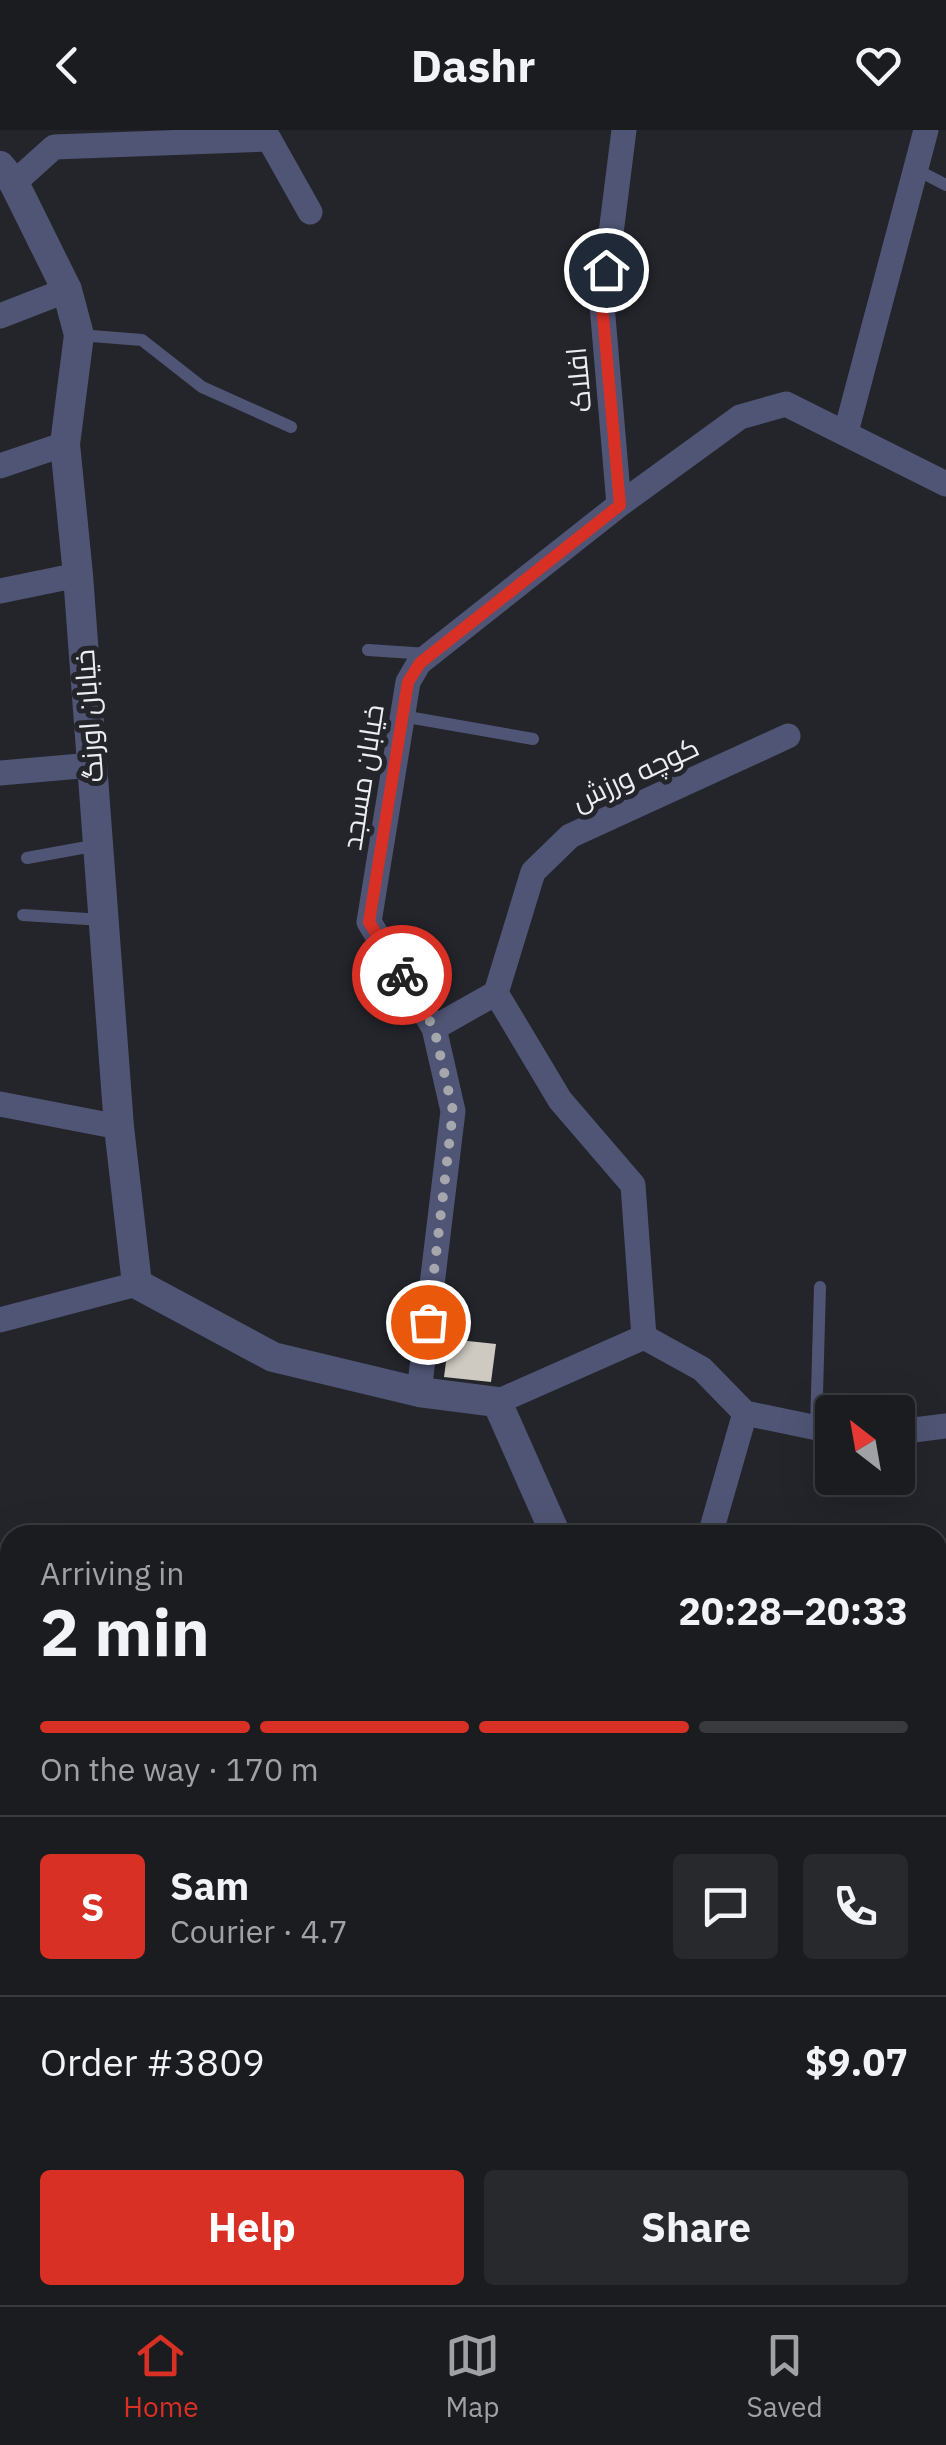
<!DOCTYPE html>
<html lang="en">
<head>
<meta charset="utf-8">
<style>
	:root { --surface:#1b1c20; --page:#28292d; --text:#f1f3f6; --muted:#a0a1a5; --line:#393a3e; --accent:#d93025 }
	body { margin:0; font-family:"IBM Plex Sans",Cairo,sans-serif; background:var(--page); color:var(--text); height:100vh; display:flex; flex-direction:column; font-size:38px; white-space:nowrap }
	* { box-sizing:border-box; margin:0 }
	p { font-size:32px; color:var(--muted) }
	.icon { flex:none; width:55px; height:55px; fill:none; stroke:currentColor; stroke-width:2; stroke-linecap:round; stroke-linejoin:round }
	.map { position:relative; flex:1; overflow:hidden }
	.details { position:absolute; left:0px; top:1395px; width:948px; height:780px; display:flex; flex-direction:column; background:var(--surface); border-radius:30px 30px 0 0; box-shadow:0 10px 40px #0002,0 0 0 2px var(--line) }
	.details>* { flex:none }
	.needle { width:65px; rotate:329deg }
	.controls { position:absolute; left:815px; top:1265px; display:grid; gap:20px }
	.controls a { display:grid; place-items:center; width:100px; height:100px; border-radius:10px; background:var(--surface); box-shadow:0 10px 40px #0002,0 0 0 2px var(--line); font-size:50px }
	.pin { position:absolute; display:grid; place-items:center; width:85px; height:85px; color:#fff; margin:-42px; border:5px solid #fff; border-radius:50%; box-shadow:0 2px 10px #0007 }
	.courier { position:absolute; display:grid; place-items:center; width:100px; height:100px; margin:-50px; border:8px solid #d93025; border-radius:50%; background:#fff; color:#222; box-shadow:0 2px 12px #0007 }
	.summary em { font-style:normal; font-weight:800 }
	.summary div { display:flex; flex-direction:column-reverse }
	.summary { display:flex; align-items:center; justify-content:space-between; height:170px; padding:0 40px }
	h1 { font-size:65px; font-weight:800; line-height:75px }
	.bar { display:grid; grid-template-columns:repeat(4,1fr); gap:15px 10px; align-content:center; height:120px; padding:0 40px }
	.bar i { height:12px; border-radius:8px; background:var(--line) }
	.bar .on { background:var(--accent) }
	.bar p { grid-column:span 4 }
	.line { display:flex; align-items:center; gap:25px; padding:0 40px; border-top:2px solid var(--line) }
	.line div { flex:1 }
	.round { display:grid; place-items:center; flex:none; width:105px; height:105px; border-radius:10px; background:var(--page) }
	.primary-button { display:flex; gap:20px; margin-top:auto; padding:20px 40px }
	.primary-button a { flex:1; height:115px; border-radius:10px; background:var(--accent); color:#fff; font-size:40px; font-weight:800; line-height:115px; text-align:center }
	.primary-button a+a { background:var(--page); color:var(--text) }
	header { display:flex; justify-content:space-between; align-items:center; height:130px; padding:0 40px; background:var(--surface); font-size:45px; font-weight:800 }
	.menu { display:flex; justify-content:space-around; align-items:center; height:140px; border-top:2px solid var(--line); background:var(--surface); font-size:28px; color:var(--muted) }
	.menu a { display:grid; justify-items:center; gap:5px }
	.menu .on { color:var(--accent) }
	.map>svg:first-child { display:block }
</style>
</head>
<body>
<header><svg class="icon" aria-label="back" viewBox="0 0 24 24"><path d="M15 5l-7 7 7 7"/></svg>Dashr<svg class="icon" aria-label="heart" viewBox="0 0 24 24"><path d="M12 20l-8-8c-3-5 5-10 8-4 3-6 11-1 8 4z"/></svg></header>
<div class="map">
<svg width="946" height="2175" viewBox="0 0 946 2175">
	<rect width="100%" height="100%" fill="#24252b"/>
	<path fill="#cecac2" d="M449,1209L496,1214L491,1252L444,1247Z"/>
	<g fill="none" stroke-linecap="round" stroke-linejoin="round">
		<path stroke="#505575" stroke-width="12" d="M915,39L946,55
			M79,205L142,210L202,257L291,297
			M368,520L428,524
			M402,586L533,609
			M27,728L98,715
			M23,785L103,790
			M816,1298L820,1157"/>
		<path stroke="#505575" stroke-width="25" d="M14,53L54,17L269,9L310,82
			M0,186L67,160
			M846,302L926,0
			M0,336L65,314
			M619,375L602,175L624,0
			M0,461L78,445
			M0,643L92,635
			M496,863L560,970L633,1055L644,1207
			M434,898L496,863L533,742L570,706L788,606
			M0,974L119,997
			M0,1190L137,1154
			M644,1207L702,1239L745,1283L832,1301
			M419,1262L453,981L434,898L369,792L408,552L419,533L619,375L740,287L786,274L946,354
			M497,1272L644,1207
			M898,1302L946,1296
			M710,1405L745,1283
			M0,1945L10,1947
			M938,2072L946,2066
			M193,2165L195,2175
			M796,2175L810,2165"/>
		<path stroke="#505575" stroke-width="30" d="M0,36L14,53L67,160L79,205L65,314L78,445L119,997L137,1154L273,1227L419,1262L497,1272L556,1405
			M687,2165L690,2175"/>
	</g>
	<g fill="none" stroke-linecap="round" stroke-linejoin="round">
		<path stroke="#a6a7ac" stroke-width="10" stroke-dasharray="0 18" d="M402,845L434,898L453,981L428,1192"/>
		<path stroke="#d93025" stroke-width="12" d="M402,845L369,792L408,552L420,533L620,375L602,175L606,140"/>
	</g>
	<g text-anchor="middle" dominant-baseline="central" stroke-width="10" stroke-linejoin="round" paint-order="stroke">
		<g font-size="28" fill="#ecedf1" stroke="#24252b">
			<text transform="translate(578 250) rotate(-95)">افلاک</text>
			<text transform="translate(88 586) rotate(-94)">خیابان اورنگ</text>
			<text transform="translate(635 643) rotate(-25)">کوچه ورزش</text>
			<text transform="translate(362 647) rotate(-81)">خیابان مسجد</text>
		</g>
	</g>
</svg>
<div class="controls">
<a><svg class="needle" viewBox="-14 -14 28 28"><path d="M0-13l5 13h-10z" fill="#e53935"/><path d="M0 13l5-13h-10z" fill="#a0a1a5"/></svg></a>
</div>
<div class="pin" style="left:428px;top:1192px;background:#ea580c"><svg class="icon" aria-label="bag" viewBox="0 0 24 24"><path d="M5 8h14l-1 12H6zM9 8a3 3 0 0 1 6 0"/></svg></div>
<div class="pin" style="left:606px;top:140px;background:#1f2937"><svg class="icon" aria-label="home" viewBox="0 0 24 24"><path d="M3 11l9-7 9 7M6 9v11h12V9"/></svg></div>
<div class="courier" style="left:402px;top:845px"><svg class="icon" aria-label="bike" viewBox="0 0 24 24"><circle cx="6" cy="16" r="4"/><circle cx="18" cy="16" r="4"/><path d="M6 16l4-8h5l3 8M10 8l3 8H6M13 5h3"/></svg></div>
<section class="details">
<div class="summary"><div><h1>2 min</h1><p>Arriving in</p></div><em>20:28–20:33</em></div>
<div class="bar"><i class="on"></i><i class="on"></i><i class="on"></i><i></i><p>On the way · 170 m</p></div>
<div class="line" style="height:180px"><b class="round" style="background:var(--accent);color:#fff">S</b><div><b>Sam</b><p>Courier · 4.7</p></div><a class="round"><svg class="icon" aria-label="chat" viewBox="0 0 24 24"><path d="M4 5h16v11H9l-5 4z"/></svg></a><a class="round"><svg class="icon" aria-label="phone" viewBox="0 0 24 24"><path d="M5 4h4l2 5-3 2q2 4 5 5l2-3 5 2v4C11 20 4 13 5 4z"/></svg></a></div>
<div class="line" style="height:130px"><div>Order #3809</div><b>$9.07</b></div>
<div class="primary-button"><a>Help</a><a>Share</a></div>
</section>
</div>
<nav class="menu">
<a class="on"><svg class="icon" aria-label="home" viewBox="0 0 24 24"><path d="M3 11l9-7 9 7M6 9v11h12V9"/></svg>Home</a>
<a><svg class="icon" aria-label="map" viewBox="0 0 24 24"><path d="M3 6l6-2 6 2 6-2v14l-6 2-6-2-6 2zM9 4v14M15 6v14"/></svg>Map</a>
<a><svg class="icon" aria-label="saved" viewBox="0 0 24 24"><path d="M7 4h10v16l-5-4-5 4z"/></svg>Saved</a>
</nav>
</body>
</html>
